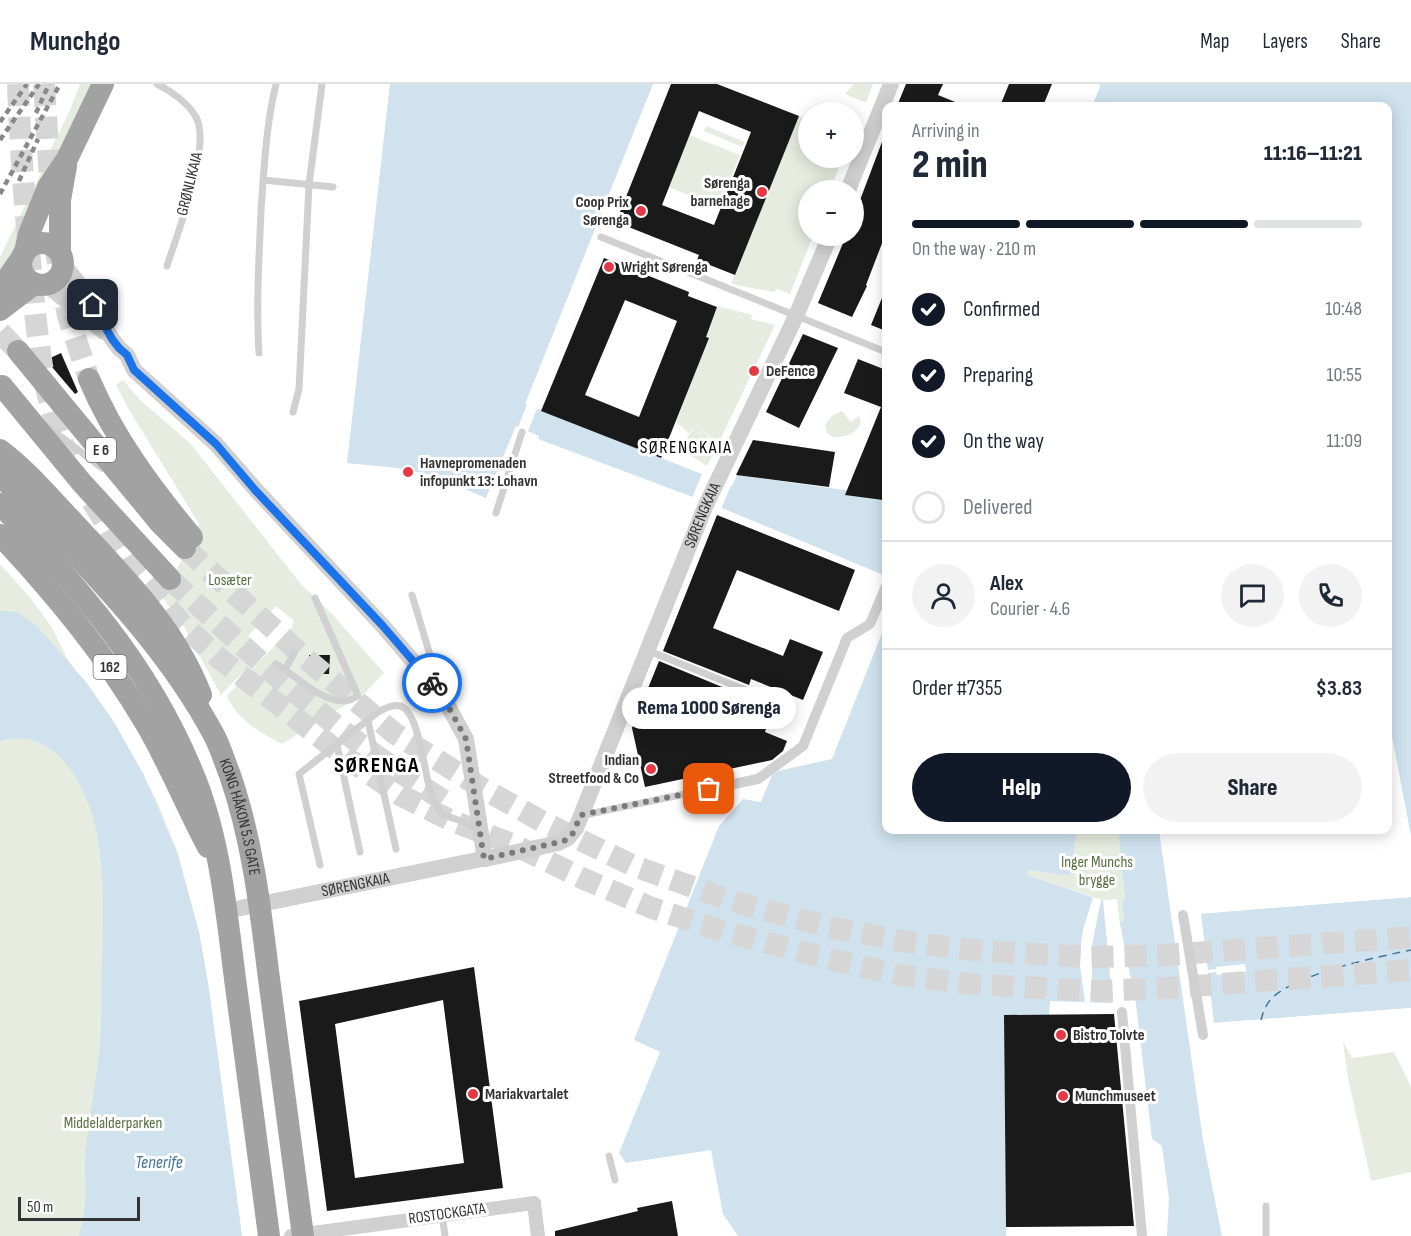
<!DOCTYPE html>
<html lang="en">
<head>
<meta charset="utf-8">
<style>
	:root { --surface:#fff; --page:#f2f2f3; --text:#1f2937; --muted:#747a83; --line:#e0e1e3; --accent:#111827 }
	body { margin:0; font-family:"Sofia Sans Condensed",sans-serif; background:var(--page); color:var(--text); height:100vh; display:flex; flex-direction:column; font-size:22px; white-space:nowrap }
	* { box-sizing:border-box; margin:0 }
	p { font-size:20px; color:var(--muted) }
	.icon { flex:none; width:33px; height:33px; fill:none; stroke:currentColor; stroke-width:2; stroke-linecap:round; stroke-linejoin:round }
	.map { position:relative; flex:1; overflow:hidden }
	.sheet { position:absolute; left:882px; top:18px; width:510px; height:732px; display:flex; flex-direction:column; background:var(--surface); border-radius:12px; box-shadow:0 3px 15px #0003 }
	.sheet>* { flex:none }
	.controls { position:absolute; left:798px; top:18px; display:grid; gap:12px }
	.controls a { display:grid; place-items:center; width:66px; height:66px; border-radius:50%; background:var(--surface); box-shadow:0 3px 15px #0003; font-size:30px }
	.scale { position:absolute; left:18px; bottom:15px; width:122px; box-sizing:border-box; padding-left:6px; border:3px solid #333; border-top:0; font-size:16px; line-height:21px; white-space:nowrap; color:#333; -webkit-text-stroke:4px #fff; paint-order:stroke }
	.pin { position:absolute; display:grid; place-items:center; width:51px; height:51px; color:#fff; margin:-26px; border-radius:12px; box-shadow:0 3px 9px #0006 }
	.courier { position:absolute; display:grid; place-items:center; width:60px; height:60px; margin:-30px; border:4px solid #1a73e8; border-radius:50%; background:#fff; color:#222; box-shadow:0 2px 8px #0007 }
	.bubble { position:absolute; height:42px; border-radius:21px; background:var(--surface); box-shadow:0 3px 15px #0003; font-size:20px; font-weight:800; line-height:42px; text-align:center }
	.overview em { font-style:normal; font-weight:800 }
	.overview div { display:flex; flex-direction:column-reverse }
	.overview { display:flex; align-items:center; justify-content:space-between; height:102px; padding:0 30px }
	h1 { font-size:39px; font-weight:800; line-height:45px }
	.bar { display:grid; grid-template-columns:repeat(4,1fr); gap:9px 6px; align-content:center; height:72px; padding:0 30px }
	.bar i { height:8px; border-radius:4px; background:var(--line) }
	.bar .on { background:var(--accent) }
	.bar p { grid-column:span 4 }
	.line { display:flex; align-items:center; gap:15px; padding:0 30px; border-top:2px solid var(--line) }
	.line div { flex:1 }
	.round { display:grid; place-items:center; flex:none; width:63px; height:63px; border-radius:32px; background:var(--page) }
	ol { padding:0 30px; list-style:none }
	li { display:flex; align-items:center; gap:18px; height:66px }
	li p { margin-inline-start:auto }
	li .icon { padding:6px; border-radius:50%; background:var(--accent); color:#fff; stroke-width:4 }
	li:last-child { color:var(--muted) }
	li i { width:33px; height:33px; border:3px solid var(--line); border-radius:50% }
	.primary-button { display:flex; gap:12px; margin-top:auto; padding:12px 30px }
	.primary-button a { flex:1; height:69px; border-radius:36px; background:var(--accent); color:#fff; font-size:24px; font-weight:800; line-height:69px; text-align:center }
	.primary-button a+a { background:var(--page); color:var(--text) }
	header { display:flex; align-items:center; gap:36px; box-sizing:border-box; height:84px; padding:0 30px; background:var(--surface); border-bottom:2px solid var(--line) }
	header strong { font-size:28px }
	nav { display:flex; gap:33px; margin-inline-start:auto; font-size:21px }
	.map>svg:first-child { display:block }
</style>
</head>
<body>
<header>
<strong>Munchgo</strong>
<nav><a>Map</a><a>Layers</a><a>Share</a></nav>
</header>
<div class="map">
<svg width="1411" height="1152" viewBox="0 0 1411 1152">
	<rect width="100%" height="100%" fill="#fff"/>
	<path fill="#e6ecdf" d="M80,0H93L0,193V173L47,77V73L70,26Z
		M854,0H873L866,19L845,10Z
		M799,32L808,37V74H843L830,106H808V152H813L790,210L777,205L774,208L731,200Z
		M706,42L745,58L742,63L704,47Z
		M689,51L740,71L719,123L669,103Z
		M718,222L752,231L751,235L775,241L718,360L697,341L718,362L707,382L682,366L685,356L696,342L689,349L676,338L708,255L705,253Z
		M123,296L141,317L190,359L300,499L333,531L384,589L366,608L282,660C260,649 237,635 227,612L293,542L292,540L294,537L276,522L248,552L264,566L221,611L183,541L163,514L199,440L128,324L116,301Z
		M842,327L851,338L859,332L861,339C856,350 845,354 833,353L827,349L825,341L832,332Z
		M0,480L29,512L51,542L68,576L114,638L156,715L178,769L199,848L208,899L242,1152H0Z
		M1077,746H1118L1125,816L1122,819L1124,837L1120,840L1103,816L1027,791L1028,786L1069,792Z
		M1343,958L1352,974L1394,968L1411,1003V1088L1371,1097L1348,994Z"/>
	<path fill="#cfe2ee" d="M390,0H653L525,320L732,402L737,391L886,412V492L722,424L538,355L539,352L516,342L486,414L431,391L397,384L347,379Z
		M1099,0H1411V753L1388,632V22H1092L1100,3Z
		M886,521V746H1077L1070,792L1028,786L1027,791L1101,816L1117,815L1120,839L1124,837L1122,819L1125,816L1118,746H1159L1203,1056L1222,1152H1167L1169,1114L1162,1062L1152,1055L1136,920L1050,917L1049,931L1004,932L1006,1152H738L723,1130L711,1066L626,1079L619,1069L660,968L634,956L719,742L743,715L761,718L772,691L778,687L780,682L805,674L851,559L874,549Z
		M0,527L18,528L37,542L86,598L114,638L144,691L177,769L199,848L208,899L242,1152H79C81,1142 85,1131 85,1121C87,1106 84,1090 85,1075C88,1036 97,997 100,958C102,932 101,906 102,880C103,813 110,729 62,675C46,658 23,649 0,657Z
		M1411,813V924L1214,939L1201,829Z"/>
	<path fill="#fff" d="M528,318L538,322L527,350L517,346Z
		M703,388L730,398L733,397L720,427L691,416Z
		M886,521V539L832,675L778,687L780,682L805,674L851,559L874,549Z
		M1388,632L1411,753V756L1408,754L1388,648Z
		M1411,810V813L1198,830L1200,826Z
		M1093,813L1101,816L1092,861V895L1095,918H1085L1080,882V865L1083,846Z
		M1117,815L1120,840L1136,920L1133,923H1113L1103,816Z
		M1245,880L1246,888L1217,891L1216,888L1208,889V886L1216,885V883Z
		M1411,924V927L1214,942V939Z"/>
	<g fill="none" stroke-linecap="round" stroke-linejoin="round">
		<path stroke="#3f7597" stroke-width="1.5" stroke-dasharray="8 6" stroke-linecap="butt" d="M1261,936C1263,928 1266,921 1271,915C1295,890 1377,873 1411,866"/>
	</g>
	<path fill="#1a1a1a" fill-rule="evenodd" d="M671,0H717L799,32L735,191L697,176L699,171L616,138ZM699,27L751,48L714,141L662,121Z
		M906,0H943L938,11L965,22H897Z
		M1009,0H1052L1043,22H1000Z
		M885,50L886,149L866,201L867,202L852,233L818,219L846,152H854V132Z
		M604,174L689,208L688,212L717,223L706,253L709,254L661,374L541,327ZM625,216L677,237L639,333L585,311Z
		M886,204V247L871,241Z
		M803,250L838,264L799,344L766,328Z
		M61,269L78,308L75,310L46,276Z
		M858,275L886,286V407L883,416L845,411L881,323L844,309Z
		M753,356L835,368L829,403L736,391Z
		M717,431L855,486L839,527L737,486L713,544L783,572L790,555L823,568L803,616L751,595L749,601L663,567Z
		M309,571H330L329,590H309Z
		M659,577L744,612L741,622L771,634L763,639L766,645L765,648L787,657L783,667L772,676L645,703L632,644Z
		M474,883L503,1104L327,1127L299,917ZM443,916L464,1079L355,1094L335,940Z
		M1114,930L1134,1142L1006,1143L1004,931Z
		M672,1117L678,1152H555V1147L638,1127L637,1124Z"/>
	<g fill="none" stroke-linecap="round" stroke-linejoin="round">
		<path stroke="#d6d6d6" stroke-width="22" stroke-dasharray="22 11" stroke-linecap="butt" d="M18,0C20,63 25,125 31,187C37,249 42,317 69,374
			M44,0L51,112
			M54,157L68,232L89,295
			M0,248L18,267
			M92,417L134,484L180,538L219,574L344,672L400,711L450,736L512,760L584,795L652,824L723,847L817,872L900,891L972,900L1095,907L1168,904L1411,886
			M185,464L304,573L394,649L482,704L543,738L634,782L732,817L825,842L907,858L983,867L1090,873L1167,871L1411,853
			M170,495C222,543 273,591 328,635C367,667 410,695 452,722"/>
		<path stroke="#d0d0d0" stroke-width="7" d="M157,0C171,7 188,19 196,33C212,62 177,150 167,182
			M263,96L333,103
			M601,153L886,268
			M259,269C256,221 259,175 261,127C264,85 266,41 276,0
			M293,328L299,305L309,101L322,0
			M47,342L102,384
			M496,429L522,348
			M412,511L439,601
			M649,567L783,621L774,641L768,640
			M276,580C295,591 321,618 344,617C349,617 354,614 358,612L315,514
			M285,586L294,569
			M368,637L396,765
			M337,661L360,768
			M584,731L709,705
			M320,781L299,690L378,628C384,625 393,620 400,622C420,627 425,696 432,713C434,719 438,724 441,730L464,738L478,746
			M609,1072L615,1096
			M442,1130L445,1152
			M1266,1152V1122"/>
		<path stroke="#d0d0d0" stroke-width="10" d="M709,705L758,695L803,662L847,554L870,540L886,502
			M1183,831L1203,951
			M1122,928L1142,1152"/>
		<path stroke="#d0d0d0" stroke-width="14" d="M291,1152L534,1119L538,1152"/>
		<g stroke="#d0d0d0" stroke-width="16">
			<path d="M848,106L891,0"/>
			<path d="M63,180L85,207L112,255L119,264L127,271L134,286L216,360L256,406L382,541L442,611L466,655L485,775"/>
			<path d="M47,201L104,248"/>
			<path id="s1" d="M485,775L558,759L568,754L576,744L705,423L796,232L830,152"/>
			<path id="s2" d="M226,827L487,774"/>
		</g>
		<g stroke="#a2a2a2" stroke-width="22">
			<circle cx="42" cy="180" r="21"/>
			<path d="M25,168L29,150L48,103L67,75L103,0"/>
			<path d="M60,169V116L66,82"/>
			<path d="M0,205L23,172"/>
			<path d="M0,226L34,200"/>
			<path d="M18,267L160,439L185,464"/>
			<path d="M89,295C114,354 151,404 192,453"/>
			<path d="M2,302L82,399L170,495"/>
			<path d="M0,366C28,387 51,415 76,441C124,493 175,543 201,611"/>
			<path id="s3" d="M0,391C77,473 162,553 215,653C221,665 225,679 230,691C252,755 260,821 268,887C280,975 291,1064 303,1152"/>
			<path d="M0,420C79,505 147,578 192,687C220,753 226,825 235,895C246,981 258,1066 269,1152"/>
			<path d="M0,451C55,510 105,570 146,640C169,679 186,722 208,763"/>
		</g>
		<path stroke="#888" stroke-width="4.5" stroke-dasharray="6 4.5" stroke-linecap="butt" d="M36,29L49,0
			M0,38L27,0
			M0,56L39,0
			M19,97L38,55
			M0,110L60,0"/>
	</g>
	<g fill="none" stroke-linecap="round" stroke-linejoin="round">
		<path stroke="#7a7a7a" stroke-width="6" stroke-dasharray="0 10.8" d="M432,599L442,611L466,655L484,775L564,757L572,751L581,731L709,705"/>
		<path stroke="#1a73e8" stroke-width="8" d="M93,221L112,255L119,264L127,271L134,286L216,360L255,406L382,541L432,599"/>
	</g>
	<g fill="#e63946" stroke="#fff" stroke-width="2">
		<circle cx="762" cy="108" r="6"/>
		<circle cx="641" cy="127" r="6"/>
		<circle cx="609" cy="183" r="6"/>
		<circle cx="754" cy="287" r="6"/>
		<circle cx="408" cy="388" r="6"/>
		<circle cx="651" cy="685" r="6"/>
		<circle cx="1061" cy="951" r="6"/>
		<circle cx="473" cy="1010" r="6"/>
		<circle cx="1063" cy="1012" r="6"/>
	</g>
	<g text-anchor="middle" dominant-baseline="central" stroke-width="6" stroke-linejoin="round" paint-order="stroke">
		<g fill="#fff" stroke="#707070" stroke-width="1.5">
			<rect x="86" y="354" width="30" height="24" rx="4.5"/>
			<rect x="93.5" y="571" width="33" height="24" rx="4.5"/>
		</g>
		<g font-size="15" font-weight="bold" fill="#333">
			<text x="101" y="366">E 6</text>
			<text x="110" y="583">162</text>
		</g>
		<g font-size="16" font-weight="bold" fill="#333" stroke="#fff" text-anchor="start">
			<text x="750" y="99" text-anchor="end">Sørenga<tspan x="750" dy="18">barnehage</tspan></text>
			<text x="629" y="118" text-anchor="end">Coop Prix<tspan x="629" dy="18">Sørenga</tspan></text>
			<text x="621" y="183">Wright Sørenga</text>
			<text x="766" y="287">DeFence</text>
			<text x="420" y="379">Havnepromenaden<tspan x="420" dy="18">infopunkt 13: Lohavn</tspan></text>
			<text x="639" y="676" text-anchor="end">Indian<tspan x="639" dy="18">Streetfood &amp; Co</tspan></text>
			<text x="1073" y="951">Bistro Tolvte</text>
			<text x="485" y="1010">Mariakvartalet</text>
			<text x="1075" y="1012">Munchmuseet</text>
		</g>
		<g font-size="16" fill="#333" stroke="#fff">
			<text transform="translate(190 100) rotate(-76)">GRØNLIKAIA</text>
			<text stroke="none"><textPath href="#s1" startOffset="436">SØRENGKAIA</textPath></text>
			<text stroke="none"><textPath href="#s3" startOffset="424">KONG HÅKON 5.S GATE</textPath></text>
			<text stroke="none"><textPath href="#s2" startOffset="132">SØRENGKAIA</textPath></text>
			<text transform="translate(447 1130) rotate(-8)">ROSTOCKGATA</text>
		</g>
		<g font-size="16" fill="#56703f" stroke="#fff">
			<text x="230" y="496">Losæter</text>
			<text x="1097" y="778">Inger Munchs<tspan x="1097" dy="18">brygge</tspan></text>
			<text x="113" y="1039">Middelalderparken</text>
		</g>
		<g font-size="18" letter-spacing="1.5" fill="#000" stroke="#fff">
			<text x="686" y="363">SØRENGKAIA</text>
		</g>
		<g font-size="18" font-style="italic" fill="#3f7597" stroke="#fff">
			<text x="159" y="1078">Tenerife</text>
		</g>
		<g font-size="22" font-weight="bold" letter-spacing="1.5" fill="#000" stroke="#fff">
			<text x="377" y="681">SØRENGA</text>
		</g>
	</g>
</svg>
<div class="controls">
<a>+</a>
<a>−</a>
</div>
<div class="scale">50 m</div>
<div class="pin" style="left:709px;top:705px;background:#ea580c"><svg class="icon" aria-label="bag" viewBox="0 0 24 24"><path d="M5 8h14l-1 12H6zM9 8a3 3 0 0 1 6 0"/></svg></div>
<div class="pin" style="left:93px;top:221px;background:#1f2937"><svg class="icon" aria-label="home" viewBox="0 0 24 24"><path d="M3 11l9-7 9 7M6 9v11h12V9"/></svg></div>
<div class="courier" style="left:432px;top:599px"><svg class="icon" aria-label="bike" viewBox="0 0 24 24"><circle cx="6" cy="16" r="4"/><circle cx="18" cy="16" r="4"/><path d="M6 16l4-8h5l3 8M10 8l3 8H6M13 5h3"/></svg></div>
<div class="bubble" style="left:622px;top:603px;width:174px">Rema 1000 Sørenga</div>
<section class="sheet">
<div class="overview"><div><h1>2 min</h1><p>Arriving in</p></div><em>11:16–11:21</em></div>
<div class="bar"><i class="on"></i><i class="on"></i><i class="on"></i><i></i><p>On the way · 210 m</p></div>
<ol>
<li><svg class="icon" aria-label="check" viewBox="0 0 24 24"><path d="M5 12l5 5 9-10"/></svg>Confirmed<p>10:48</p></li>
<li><svg class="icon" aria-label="check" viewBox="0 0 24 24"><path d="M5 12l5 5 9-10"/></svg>Preparing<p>10:55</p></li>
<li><svg class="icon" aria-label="check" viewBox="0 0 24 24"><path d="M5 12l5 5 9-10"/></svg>On the way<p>11:09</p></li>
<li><i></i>Delivered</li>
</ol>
<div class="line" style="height:108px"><a class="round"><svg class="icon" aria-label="person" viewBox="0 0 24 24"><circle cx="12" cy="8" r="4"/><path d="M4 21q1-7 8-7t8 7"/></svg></a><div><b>Alex</b><p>Courier · 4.6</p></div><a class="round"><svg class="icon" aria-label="chat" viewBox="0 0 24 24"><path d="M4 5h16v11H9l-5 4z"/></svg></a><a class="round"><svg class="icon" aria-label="phone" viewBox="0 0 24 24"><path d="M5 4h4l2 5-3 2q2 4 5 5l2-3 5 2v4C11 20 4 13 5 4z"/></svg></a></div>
<div class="line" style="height:78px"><div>Order #7355</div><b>$3.83</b></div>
<div class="primary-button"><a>Help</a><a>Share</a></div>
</section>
</div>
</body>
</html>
